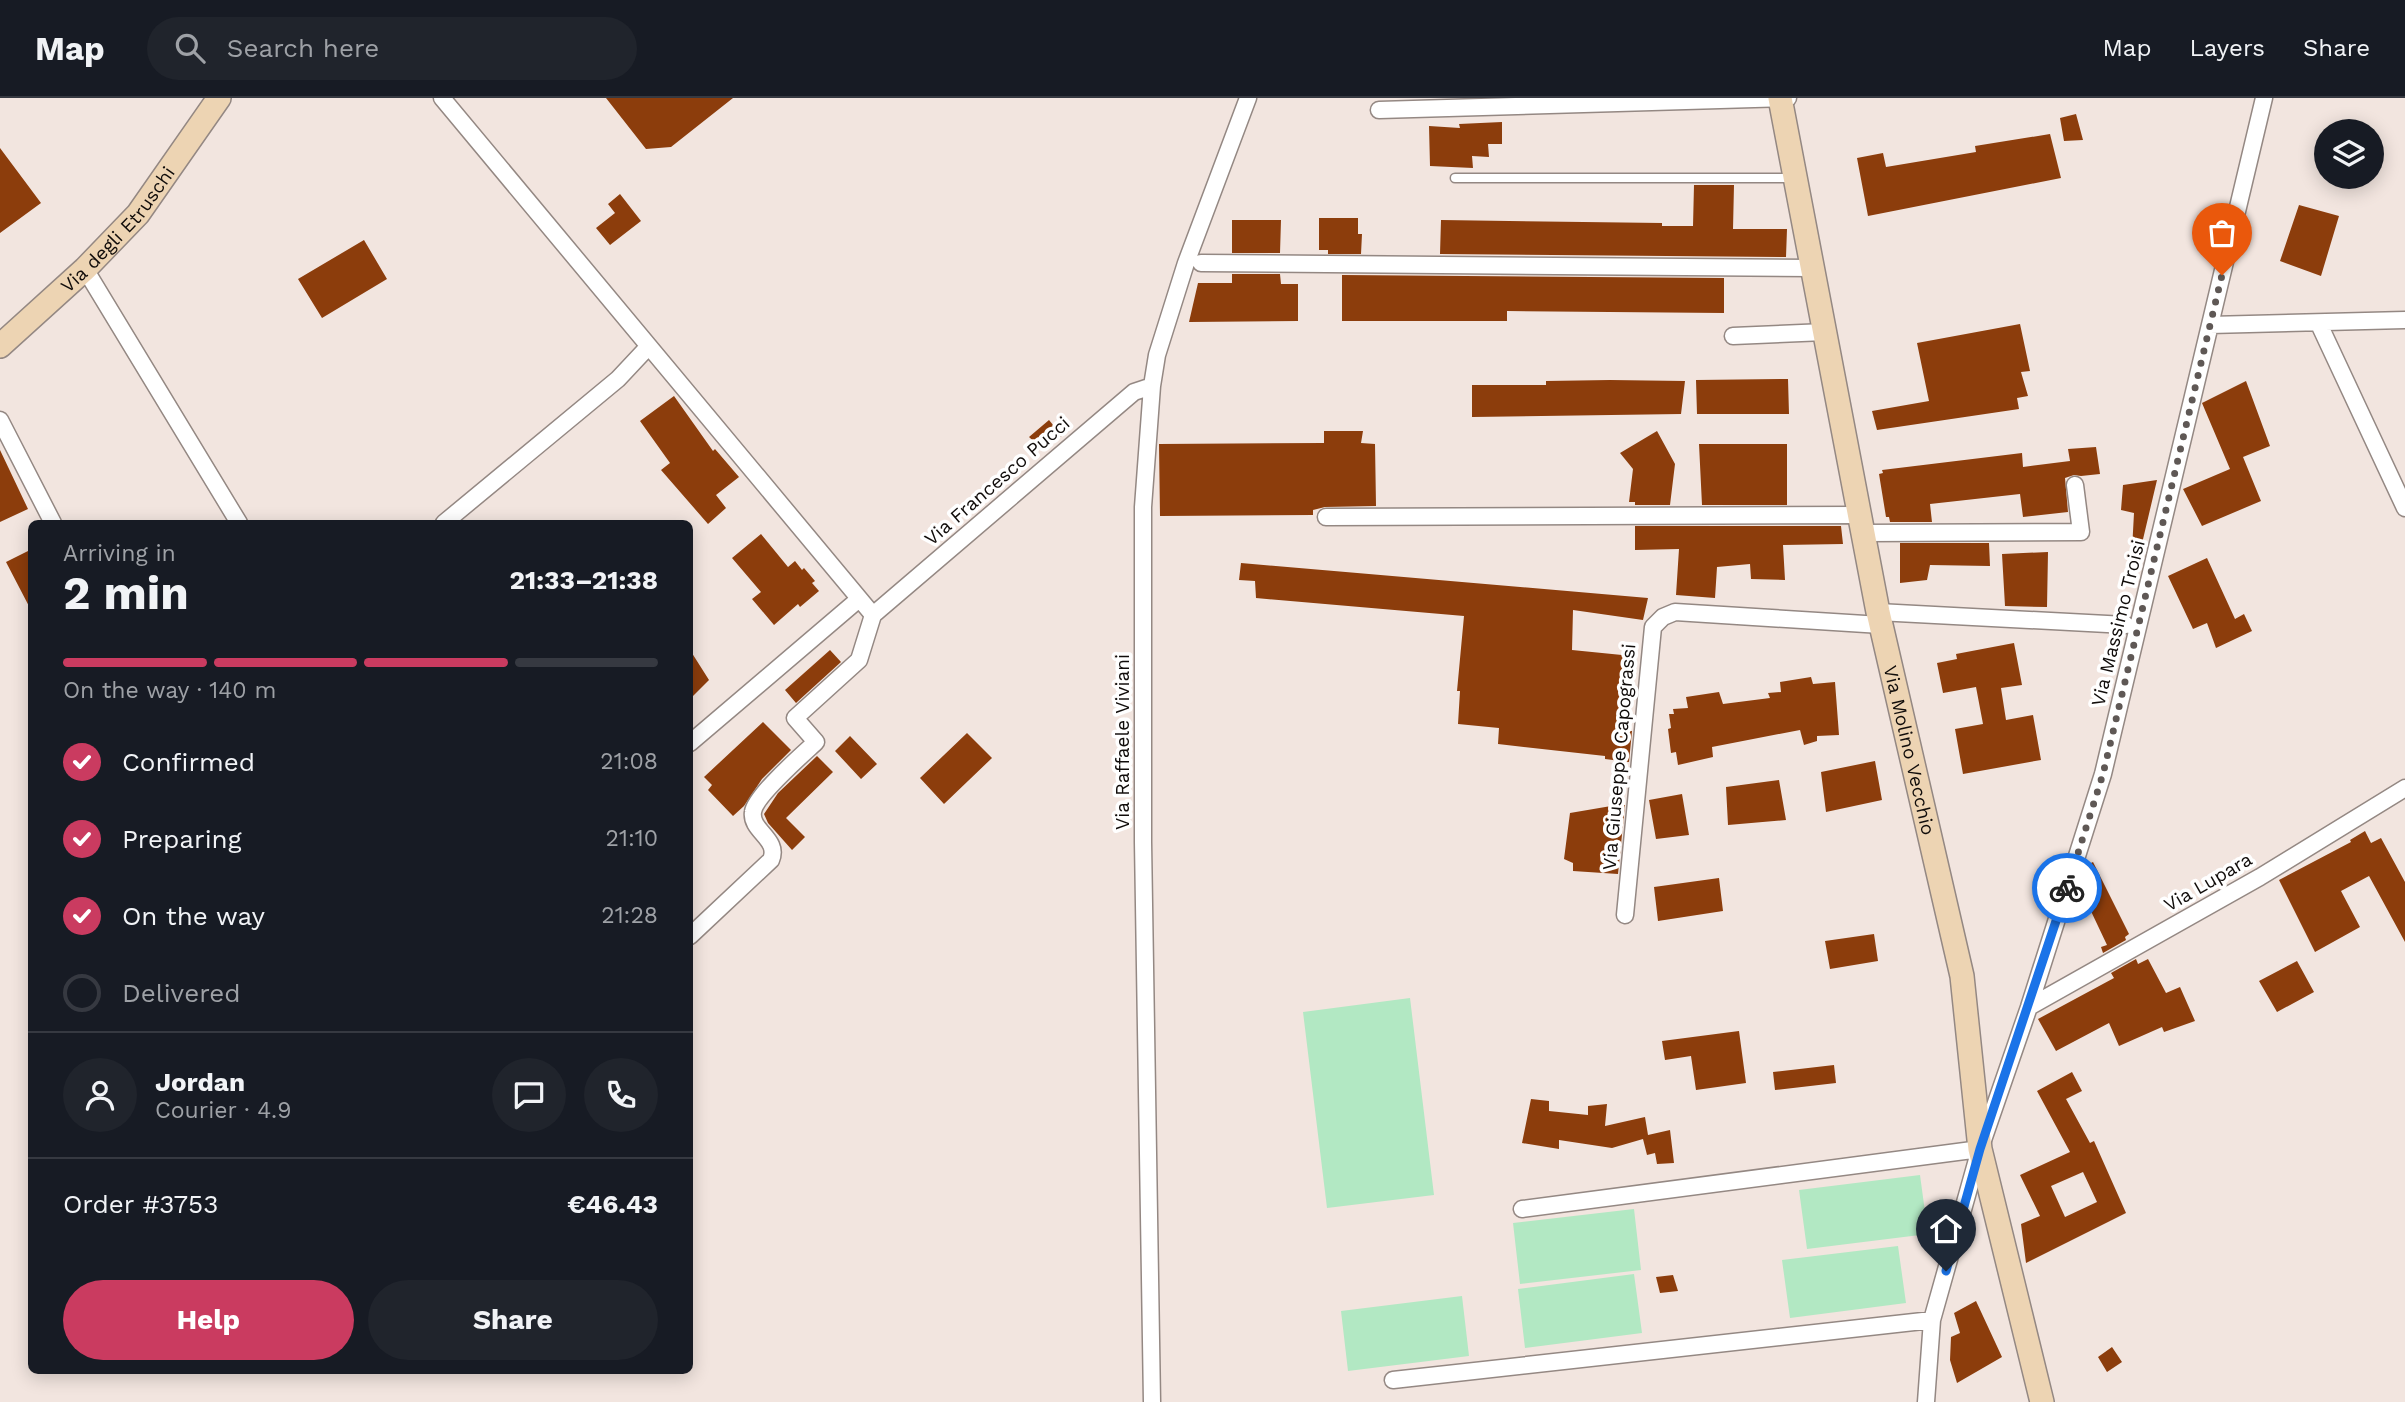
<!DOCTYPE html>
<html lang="en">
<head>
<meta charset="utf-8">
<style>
	:root { --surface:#171b24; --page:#20242c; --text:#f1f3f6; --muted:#9ea1a6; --line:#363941; --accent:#ca3b60 }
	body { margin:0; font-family:"Work Sans",sans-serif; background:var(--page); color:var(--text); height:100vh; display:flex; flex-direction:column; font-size:26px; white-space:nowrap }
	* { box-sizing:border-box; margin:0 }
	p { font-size:23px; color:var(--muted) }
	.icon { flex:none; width:38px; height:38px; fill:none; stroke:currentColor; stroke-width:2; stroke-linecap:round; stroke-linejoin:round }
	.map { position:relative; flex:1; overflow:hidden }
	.sheet { position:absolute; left:28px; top:422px; width:665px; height:854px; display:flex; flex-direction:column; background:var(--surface); border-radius:10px; box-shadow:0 4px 18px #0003 }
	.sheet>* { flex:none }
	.fabs { position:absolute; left:2314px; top:21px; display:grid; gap:14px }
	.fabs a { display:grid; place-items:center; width:70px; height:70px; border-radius:50%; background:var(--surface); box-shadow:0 4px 18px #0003; font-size:35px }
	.pin { position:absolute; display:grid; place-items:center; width:60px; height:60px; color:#fff; margin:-72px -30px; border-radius:50% 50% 50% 0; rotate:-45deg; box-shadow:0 0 7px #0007 }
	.pin .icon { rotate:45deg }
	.courier { position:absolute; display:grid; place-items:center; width:70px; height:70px; margin:-35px; border:5px solid #1a73e8; border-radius:50%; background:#fff; color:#222; box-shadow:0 2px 9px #0007 }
	.summary em { font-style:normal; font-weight:700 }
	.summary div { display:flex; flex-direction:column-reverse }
	.summary { display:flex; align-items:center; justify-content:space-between; height:119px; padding:0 35px }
	h1 { font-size:46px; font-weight:700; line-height:52px }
	.bar { display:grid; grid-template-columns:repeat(4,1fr); gap:10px 7px; align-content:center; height:84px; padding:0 35px }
	.bar i { height:9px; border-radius:5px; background:var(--line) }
	.bar .current { background:var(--accent) }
	.bar p { grid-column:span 4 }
	.line { display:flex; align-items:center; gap:18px; padding:0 35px; border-top:2px solid var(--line) }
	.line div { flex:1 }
	.round { display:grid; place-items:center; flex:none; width:74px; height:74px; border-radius:37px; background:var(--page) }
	ol { padding:0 35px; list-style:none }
	li { display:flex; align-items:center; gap:21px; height:77px }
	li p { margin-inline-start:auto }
	li .icon { padding:7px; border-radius:50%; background:var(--accent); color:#fff; stroke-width:4 }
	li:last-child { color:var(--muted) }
	li i { width:38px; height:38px; border:4px solid var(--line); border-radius:50% }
	.primary-button { display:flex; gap:14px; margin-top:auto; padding:14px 35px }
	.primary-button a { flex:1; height:80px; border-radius:42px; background:var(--accent); color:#fff; font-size:28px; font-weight:700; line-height:80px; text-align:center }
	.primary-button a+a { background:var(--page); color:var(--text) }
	header { display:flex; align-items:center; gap:42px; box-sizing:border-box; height:98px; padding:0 35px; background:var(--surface); border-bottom:2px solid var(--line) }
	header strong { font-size:33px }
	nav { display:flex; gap:38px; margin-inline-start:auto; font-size:24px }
	.search { width:490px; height:63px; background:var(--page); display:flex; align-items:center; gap:18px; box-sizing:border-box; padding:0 24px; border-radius:38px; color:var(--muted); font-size:26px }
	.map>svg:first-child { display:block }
</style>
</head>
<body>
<header>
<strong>Map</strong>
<div class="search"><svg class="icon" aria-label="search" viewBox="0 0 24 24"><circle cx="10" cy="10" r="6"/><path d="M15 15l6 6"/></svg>Search here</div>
<nav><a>Map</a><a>Layers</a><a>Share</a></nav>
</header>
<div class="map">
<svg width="2405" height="1304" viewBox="0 0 2405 1304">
	<rect width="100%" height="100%" fill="#f2e5df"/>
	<path fill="#b2e8c3" d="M1410,900L1434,1097L1327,1110L1303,914Z
		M1920,1077L1928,1136L1807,1151L1799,1092Z
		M1634,1111L1641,1172L1520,1186L1513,1125Z
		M1898,1148L1906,1205L1790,1220L1782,1162Z
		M1634,1176L1642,1235L1525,1250L1518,1191Z
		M1462,1198L1469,1258L1348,1273L1341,1213Z"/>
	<path fill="#8c3d0c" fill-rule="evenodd" d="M606,0H733L671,49L646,51Z
		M2076,16L2083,42L2064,43L2060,20Z
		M1502,24V46H1488L1489,59L1472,58L1473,70L1430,68L1429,28L1460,30L1459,26Z
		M2050,36L2061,80L1868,118L1857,60L1883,55L1886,69L1976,54L1975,48Z
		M0,50L41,105L0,135Z
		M1694,87H1734L1733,131H1787L1786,159L1440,156L1441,122L1662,125V128H1693Z
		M620,96L641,123L610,147L596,130L615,115L608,106Z
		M2299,107L2339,118L2321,178L2280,163Z
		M1319,120H1358V136H1362L1361,156H1328V152H1319Z
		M1232,122H1281L1280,155H1232Z
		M364,142L387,181L322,220L298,181Z
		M1232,176H1280L1281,186H1298V223L1189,224L1198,185H1232Z
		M1342,177L1724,180V215L1507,213V223H1342Z
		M2020,226L2030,273L2021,274L2028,298L2017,300L2019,311L1877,332L1872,313L1929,303L1917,245Z
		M1788,281L1789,316H1697L1696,282Z
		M1610,282L1685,283L1681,316L1472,319V287H1546V283Z
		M2246,283L2270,348L2243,359L2261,403L2202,428L2183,391L2230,371L2202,305Z
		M674,298L713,353L715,351L739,379L716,397L726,410L708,426L661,372L670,365L640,323Z
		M1049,322L1062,338L1041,350L1029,339Z
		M1324,333H1363L1361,345L1375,346L1376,408L1325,409L1313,412V417L1160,418L1159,346L1324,345Z
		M1657,333L1675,366L1670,407H1635V404H1629L1633,371L1620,355Z
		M1699,346H1787V407H1702Z
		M2096,349L2100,376L2081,378L2074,377L2065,380L2068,414L2023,419L2020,396L1930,406L1932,424H1890L1889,419H1886L1879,376L1883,375L1882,372L2022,355L2023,369L2070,363L2068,351Z
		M0,352L28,411L0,424Z
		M2157,382L2140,454L2132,452L2134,415L2121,412L2123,387Z
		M1635,428H1841L1843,446L1783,447L1785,482L1751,481L1750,466L1717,469L1715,500L1676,497L1679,451L1635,452Z
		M761,436L788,469L795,463L802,472L804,470L815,483L812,485L819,493L800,509L798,506L774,527L752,501L761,494L732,460Z
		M1900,445H1989L1990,468L1930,467L1927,482L1900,485Z
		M32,451V514L6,464Z
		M2048,454L2047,509L2005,508L2002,456Z
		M2207,460L2235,521L2244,516L2252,533L2216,550L2207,525L2193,531L2168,478Z
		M1241,465L1648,500L1643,522L1573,512L1572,552L1632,558L1625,633H1632L1629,664L1605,661V658L1498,646L1499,630L1458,626L1460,593H1457L1464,518L1256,500L1255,483L1239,482Z
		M2014,545L2022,587L2001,590L2006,622L2033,617L2041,662L1963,676L1955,631L1983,626L1976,589L1943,595L1937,565L1957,561L1956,556Z
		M690,552L709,582L690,601Z
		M830,552L841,564L796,605L785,592Z
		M1811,579L1813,586L1835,584L1839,637L1817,638V643L1804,647L1800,632L1712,649L1713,659L1678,667L1676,654L1671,655L1668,631L1671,630L1669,616H1674L1673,611L1688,610L1686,599L1719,594L1723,606L1770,600L1768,595L1781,594L1780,584Z
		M763,624L791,652L762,681L744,708L733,718L708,692L712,687L704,679Z
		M967,635L992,660L944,706L920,680Z
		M850,638L877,666L861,681L835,653Z
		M817,658L833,674L786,720L805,739L792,752L768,725L764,716L778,695Z
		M1875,663L1882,702L1826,714L1821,674Z
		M1779,682L1786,722L1728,727L1726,689Z
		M1682,696L1689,737L1656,741L1649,702Z
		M1617,707H1625L1618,776L1573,773V765L1564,761L1570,715Z
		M2365,733L2371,745L2381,740L2405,784V844L2369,778L2341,793L2360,829L2315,854L2279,782L2351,744L2350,742Z
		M2093,764L2129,836L2125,839L2126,842L2103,855L2101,849L2107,847L2089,809H2072L2085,768Z
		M1719,780L1723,813L1658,823L1654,789Z
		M1874,836L1878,863L1830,871L1825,843Z
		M2136,861L2138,866L2148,861L2166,895L2180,889L2195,923L2164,934L2162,929L2119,948L2109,925L2056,953L2038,921L2114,880L2111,875Z
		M2297,863L2314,894L2277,914L2259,883Z
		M1739,933L1746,985L1696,992L1691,958L1665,962L1662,943Z
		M1834,967L1836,985L1775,992L1773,974Z
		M2072,974L2082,993L2066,1001L2090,1045L2094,1043L2126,1115L2026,1165L2021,1126L2040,1118L2020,1077L2070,1054L2037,993ZM2083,1074L2097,1104L2065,1119L2051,1088Z
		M1531,1001L1549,1003V1013L1588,1017V1008L1607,1006L1605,1028L1645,1019L1648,1037L1670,1032L1674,1065L1657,1066L1655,1055L1647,1057L1643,1041L1612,1050L1559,1042V1051L1522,1045Z
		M1673,1177L1678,1193L1660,1195L1656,1179Z
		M1976,1203L2002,1259L1957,1285L1950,1262L1951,1239L1960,1235L1954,1215Z
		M2112,1249L2122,1264L2107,1274L2098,1259Z"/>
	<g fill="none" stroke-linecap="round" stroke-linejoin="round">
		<g stroke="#948883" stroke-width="11">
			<path id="lane" d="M1455,80H1792"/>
		</g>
		<g stroke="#948883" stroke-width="19">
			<path id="street" d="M442,0L873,517L1134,294L1152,288
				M1379,12L1788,0
				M1201,165L1812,170
				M85,171L239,425
				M2319,226L2405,410
				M2210,227L2405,222
				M1733,238L1825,234
				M0,322L53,425
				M1326,419L1859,417
				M444,425L618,281L648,249
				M1863,435L2081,434L2075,387
				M1878,514L2126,527
				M690,645L859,501
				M1625,817L1653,529L1663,519L1675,514L1881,527
				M690,838L771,762C780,741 750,733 753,714C755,698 802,657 816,644L795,620L859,562L873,517
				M2029,909L2260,779L2405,690
				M1522,1111L1980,1051
				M1393,1282L1932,1222
				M1152,1304L1143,744V409L1152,288L1157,257L1186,165L1248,0
				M1926,1304L1932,1222L1980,1051L2029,909L2103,676L2264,0"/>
		</g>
		<g stroke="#948883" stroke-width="26">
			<g id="secondary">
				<path id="s1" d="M1780,0L1878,514L1962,878L1980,1051L2042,1304"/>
				<path id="s2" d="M0,248L85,171L138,116L219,0"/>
			</g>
		</g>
		<use href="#lane" stroke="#fff" stroke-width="8"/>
		<use href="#street" stroke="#fff" stroke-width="16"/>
		<use href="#secondary" stroke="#edd4b3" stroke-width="23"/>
	</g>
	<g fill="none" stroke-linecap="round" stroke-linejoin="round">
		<path stroke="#5f5855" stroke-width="7" stroke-dasharray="0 12.6" d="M2067,790L2103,676L2222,177"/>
		<path stroke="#1a73e8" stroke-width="9" d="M1946,1173L1980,1051L2067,790"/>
	</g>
	<g text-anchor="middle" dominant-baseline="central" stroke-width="7" stroke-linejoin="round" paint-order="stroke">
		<g font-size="19" fill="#100c0a" stroke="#fff">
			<text stroke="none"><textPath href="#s2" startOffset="166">Via degli Etruschi</textPath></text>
			<text transform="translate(997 383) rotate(-41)">Via Francesco Pucci</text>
			<text transform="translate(2118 525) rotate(-76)">Via Massimo Troisi</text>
			<text transform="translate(1122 644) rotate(-90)">Via Raffaele Viviani</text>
			<text stroke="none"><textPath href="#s1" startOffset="665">Via Molino Vecchio</textPath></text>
			<text transform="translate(1619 659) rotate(-85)">Via Giuseppe Capograssi</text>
			<text transform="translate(2208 784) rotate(-30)">Via Lupara</text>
		</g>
	</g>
</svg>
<div class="fabs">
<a><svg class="icon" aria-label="layers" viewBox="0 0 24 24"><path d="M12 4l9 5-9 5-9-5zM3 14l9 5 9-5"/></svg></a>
</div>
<div class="pin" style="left:2222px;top:177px;background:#ea580c"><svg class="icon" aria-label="bag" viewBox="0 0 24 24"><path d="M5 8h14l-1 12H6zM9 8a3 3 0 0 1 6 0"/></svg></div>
<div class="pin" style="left:1946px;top:1173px;background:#1f2937"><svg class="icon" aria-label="home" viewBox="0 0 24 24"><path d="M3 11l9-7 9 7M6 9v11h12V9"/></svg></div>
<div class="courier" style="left:2067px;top:790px"><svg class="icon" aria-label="bike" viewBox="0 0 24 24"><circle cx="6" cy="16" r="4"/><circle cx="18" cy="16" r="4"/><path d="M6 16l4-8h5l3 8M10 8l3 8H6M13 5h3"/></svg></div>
<section class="sheet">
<div class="summary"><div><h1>2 min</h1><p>Arriving in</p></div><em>21:33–21:38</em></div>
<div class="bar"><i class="current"></i><i class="current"></i><i class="current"></i><i></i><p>On the way · 140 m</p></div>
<ol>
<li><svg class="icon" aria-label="check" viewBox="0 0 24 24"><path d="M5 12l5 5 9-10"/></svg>Confirmed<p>21:08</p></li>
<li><svg class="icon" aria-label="check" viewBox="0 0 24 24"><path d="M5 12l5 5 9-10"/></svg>Preparing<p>21:10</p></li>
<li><svg class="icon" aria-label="check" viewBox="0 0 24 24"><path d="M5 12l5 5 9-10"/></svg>On the way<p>21:28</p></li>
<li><i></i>Delivered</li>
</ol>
<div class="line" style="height:126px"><a class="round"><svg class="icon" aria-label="person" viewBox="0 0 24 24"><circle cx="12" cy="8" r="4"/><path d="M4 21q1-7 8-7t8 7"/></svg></a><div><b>Jordan</b><p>Courier · 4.9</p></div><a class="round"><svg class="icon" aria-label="chat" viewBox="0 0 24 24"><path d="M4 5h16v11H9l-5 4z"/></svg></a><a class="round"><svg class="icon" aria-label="phone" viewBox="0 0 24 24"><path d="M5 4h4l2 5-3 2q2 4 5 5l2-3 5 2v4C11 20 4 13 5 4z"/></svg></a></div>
<div class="line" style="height:91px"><div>Order #3753</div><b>€46.43</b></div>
<div class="primary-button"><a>Help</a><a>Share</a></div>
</section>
</div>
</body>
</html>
